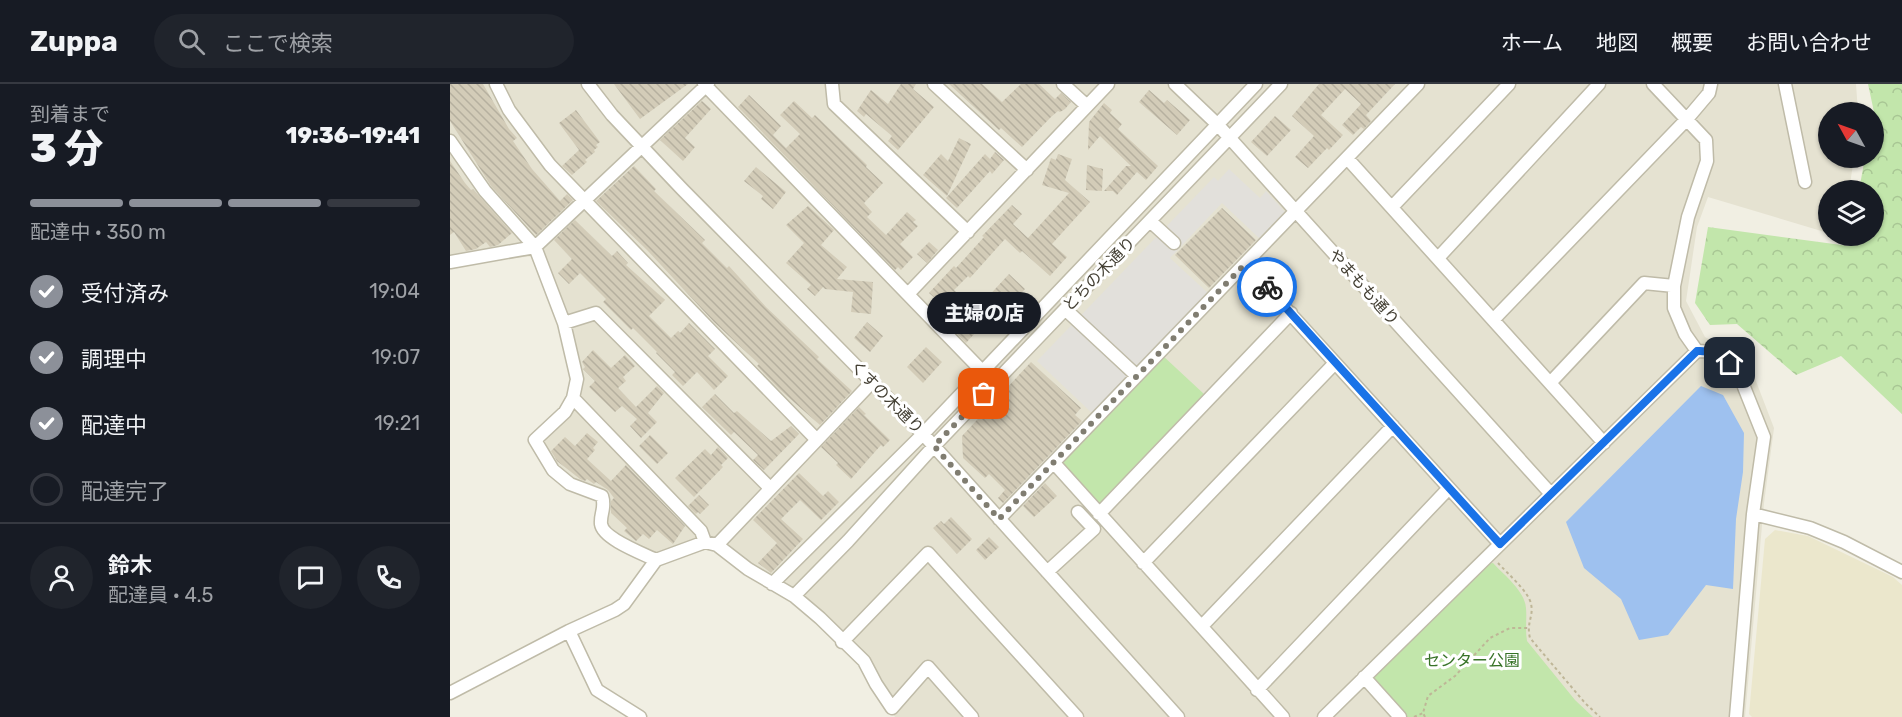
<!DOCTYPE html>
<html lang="ja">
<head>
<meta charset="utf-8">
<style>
	:root { --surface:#171b24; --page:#20242c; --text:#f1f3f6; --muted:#9ea1a6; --line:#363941; --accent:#8c9099 }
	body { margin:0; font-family:Rubik,"Noto Sans JP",sans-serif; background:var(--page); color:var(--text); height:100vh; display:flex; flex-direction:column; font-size:22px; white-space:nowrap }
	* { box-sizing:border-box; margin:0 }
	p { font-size:20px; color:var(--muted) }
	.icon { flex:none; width:33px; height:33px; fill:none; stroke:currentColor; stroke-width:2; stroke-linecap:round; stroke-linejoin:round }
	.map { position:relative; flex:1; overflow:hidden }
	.sheet { display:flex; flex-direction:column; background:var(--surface); width:450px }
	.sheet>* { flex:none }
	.needle { width:39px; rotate:310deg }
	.fabs { position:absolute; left:1368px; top:18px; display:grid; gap:12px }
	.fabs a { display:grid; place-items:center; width:66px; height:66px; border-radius:50%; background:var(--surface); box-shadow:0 2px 4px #0004; font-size:30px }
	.pin { position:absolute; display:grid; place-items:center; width:51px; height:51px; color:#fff; margin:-26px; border-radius:12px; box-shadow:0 3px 9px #0006 }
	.courier { position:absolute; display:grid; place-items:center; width:60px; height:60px; margin:-30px; border:4px solid #1a73e8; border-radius:50%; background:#fff; color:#222; box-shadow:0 2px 8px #0007 }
	.bubble { position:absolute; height:42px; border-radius:21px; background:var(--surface); box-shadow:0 2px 4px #0004; font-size:20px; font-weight:800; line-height:42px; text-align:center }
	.summary em { font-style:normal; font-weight:800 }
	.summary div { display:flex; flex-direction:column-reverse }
	.summary { display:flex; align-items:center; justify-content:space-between; height:102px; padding:0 30px }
	h1 { font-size:39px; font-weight:800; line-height:45px }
	.bar { display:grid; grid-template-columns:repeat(4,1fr); gap:9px 6px; align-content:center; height:72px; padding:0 30px }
	.bar i { height:8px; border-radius:4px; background:var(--line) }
	.bar .active { background:var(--accent) }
	.bar p { grid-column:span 4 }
	.line { display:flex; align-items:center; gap:15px; padding:0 30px; border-top:2px solid var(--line) }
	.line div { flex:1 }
	.round { display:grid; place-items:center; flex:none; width:63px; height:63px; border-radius:32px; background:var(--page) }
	ol { padding:0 30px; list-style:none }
	li { display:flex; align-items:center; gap:18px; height:66px }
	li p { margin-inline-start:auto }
	li .icon { padding:6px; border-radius:50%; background:var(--accent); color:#fff; stroke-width:4 }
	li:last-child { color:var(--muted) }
	li i { width:33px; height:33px; border:3px solid var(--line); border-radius:50% }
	header { display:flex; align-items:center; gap:36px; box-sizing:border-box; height:84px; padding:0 30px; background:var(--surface); border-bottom:2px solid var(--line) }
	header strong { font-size:28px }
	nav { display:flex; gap:33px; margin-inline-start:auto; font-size:21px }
	.search { width:420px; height:54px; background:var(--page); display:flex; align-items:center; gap:15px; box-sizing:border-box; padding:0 21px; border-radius:33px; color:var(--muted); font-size:22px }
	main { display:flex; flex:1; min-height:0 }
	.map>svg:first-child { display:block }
</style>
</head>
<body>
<header>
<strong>Zuppa</strong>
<div class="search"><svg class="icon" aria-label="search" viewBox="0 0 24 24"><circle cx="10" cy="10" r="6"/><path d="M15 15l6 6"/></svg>ここで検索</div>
<nav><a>ホーム</a><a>地図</a><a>概要</a><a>お問い合わせ</a></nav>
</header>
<main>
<section class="sheet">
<div class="summary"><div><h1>3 分</h1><p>到着まで</p></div><em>19:36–19:41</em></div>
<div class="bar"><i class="active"></i><i class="active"></i><i class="active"></i><i></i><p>配達中 · 350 m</p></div>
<ol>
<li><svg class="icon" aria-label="check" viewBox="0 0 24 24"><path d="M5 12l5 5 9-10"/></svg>受付済み<p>19:04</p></li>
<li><svg class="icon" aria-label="check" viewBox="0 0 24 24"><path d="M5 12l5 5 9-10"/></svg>調理中<p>19:07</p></li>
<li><svg class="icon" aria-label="check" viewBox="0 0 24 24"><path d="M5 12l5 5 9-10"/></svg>配達中<p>19:21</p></li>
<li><i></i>配達完了</li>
</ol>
<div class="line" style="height:108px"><a class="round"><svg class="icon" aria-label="person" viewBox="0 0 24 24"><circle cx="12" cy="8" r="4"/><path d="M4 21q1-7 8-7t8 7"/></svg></a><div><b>鈴木</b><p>配達員 · 4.5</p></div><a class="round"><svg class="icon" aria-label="chat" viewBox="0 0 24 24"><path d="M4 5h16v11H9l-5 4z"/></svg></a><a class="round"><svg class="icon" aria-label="phone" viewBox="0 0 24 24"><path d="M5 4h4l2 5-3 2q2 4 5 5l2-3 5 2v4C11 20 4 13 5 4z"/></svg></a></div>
</section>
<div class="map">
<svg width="1452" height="633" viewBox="0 0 1452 633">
	<defs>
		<pattern id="forest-crowns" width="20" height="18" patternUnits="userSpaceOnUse" patternTransform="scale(1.5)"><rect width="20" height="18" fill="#c2e6ab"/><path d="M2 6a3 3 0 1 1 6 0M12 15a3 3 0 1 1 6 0" fill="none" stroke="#a8c694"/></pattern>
		<pattern id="building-back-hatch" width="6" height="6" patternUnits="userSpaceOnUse" patternTransform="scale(1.5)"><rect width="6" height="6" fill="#d3ccb8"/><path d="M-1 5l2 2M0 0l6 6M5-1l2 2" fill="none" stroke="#b6b09f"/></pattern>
	</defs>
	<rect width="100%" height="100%" fill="#f1efe3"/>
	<path fill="#e5e2d1" d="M0,0H1406L1408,28H1378V74H1404L1399,106H1378V149L1258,113L1247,143L1236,217L1255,253L1274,263L1304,292L1324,344L1314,419L1295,633H445L410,580L347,521L264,463L209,480L165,463L156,457L145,445L148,417L107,398L93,379L80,353L116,318L123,295L114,251L84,172L0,181Z"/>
	<path fill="#ebe7cc" d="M1325,446L1358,452L1443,493L1452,501V633H1302L1299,630L1315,455Z"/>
	<path fill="url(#forest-crowns)" d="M1418,0H1452V330L1391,272L1346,291L1287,240L1260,241L1245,219L1258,143L1399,162L1401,152H1424V106H1409L1415,74H1424V28Z"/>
	<path fill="#c2e6ab" d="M712,271L754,310L649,420L611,377Z
		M1043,479C1054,491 1075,507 1076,524C1077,535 1075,546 1077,557L1125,616L1143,633H957L924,597V590L1036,480Z"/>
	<path fill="#e2e0db" d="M779,85L810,114L816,107L835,128L809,154L772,119L720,174L758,209L643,330L587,277L764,93L768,97Z"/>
	<path fill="#9ec1ef" d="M1251,302L1273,311L1294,349L1293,388L1286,435L1283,505L1256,501L1218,551L1189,556L1171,515L1134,484L1116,438Z"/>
	<path fill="url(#building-back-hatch)" d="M0,0H33L59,45L67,54L63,57L82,85L110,117L117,110L123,116L86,151L41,102L0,37Z
		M164,0H238L190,35Z
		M451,0H466L463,5L484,23L448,66L438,57L442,52L416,30L414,33L407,27L421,6L438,20Z
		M499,0H532L552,18L571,0H589L605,15L611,9L621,18L615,25L610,28L608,27L601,33L572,63L551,44L549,46Z
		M869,0H945L916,31L921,37L914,45L911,43L903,51L892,41L911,20L895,5L871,31L893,51L879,66L877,64L858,84L845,73L864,52L842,32Z
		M699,6L714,19L717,16L740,36L727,51L689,18Z
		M299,11L331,42L323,51L336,64L350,50L330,31L344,17L362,34L365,31L417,81L416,83L433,99L414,119L422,128L417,133L436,151L457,128L466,136L463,138L468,142L450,160L463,173L451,186L448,183L445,186L288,23Z
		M252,17L261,25L235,54L245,63L233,77L210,56Z
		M654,19L662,26L660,29L672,40L668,45L708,82L696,96L687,88L667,111L663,107H654L676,82H681L650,52L638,66L639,38Z
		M126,26L150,58L146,61L148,63L144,66L145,68L135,76L137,78L122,91L112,82L129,66L109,39Z
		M825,32L841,46L817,72L801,58Z
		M509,54L521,60L497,112L473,91L491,70L498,77Z
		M545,68L554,76L542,90L540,87L507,124L496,114L535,70L540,75Z
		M608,70L622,75L615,96L640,118L602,160L617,173L600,192L572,167L570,169L555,155L520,194L518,192L504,206L523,224L531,215L533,218L559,190L575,205L548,235L542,230L516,259L491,233L498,226L479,209L504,182L506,184L534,153L532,152L562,121L572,130L563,140L578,154L619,109L592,101L601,74L606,76Z
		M0,77L15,99L21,106L23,105L62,149L48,161L40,163L36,158L26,165L16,167L4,148L0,151Z
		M637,81L653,85L652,107L636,106Z
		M184,82L206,105L204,107L255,156L252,159L277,184L279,182L316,223L369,273L367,275L402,307L370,341L329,305L307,282L309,280L264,238L197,166L146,117Z
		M306,83L336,108L323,125L311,115L313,112L294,97Z
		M358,122L384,146L371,161L397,183L387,195L423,198L421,230L401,228L403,208L375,205L373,203L365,212L357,205L361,201L336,179L354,159L336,141Z
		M772,124L806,156L759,204L725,171Z
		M125,136L162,172L167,167L178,179L176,181L215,216L199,232L221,254L228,247L230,249L239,239L265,265L258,272L278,292L264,306L247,288L233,302L222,291L225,288L206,269L207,268L183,244L181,246L153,218L156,215L130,189L119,200L108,189L122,175L104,156Z
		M479,158L488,166L477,179L467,170Z
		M417,238L433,252L420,268L404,254Z
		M476,263L492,278L473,299L457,283Z
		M143,266L161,284L175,271L185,282L173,293L176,297L168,304L186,323L207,302L214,309L198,329L207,338L191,354L180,342L187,335L172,322L165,328L139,303L145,297L133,285L135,283L132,278Z
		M581,278L631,324L625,331L632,337L553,419L548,414L555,406L539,390L535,394L513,374L512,352Z
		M265,310L284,329L287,327L321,357L341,342L349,350L314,386L303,376L308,371L284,348L281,351L252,323Z
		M409,323L416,330L414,331L440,356L433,363L431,361L401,395L386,381L388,379L371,363Z
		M137,349L148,358L143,364L145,366L137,375L161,397L176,381L235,442L223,460L207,446L199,455L193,450L186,457L174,447L177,444L161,429V417L164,414L158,406L146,398L144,400L137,395L135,397L130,395L107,377L101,367L115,353L125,362Z
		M200,351L218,369L207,380L189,362Z
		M268,363L278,374L271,381L273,383L244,413L225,394L255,365L261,371Z
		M349,389L373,412L378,407L389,418L371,436L350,416L331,435L353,455L321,489L308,479L327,459L303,436Z
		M595,399L607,412L584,433L573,422Z
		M249,411L259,421L250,430L248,428L246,430L238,422Z
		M501,433L522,455L507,470L483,444L491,437L494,440Z
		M539,453L549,463L535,476L526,466Z"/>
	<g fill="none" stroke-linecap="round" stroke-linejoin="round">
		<g stroke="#bfbba8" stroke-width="15">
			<path id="minor" d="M46,0L59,26L100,81L367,356
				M138,0L162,31L232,105L473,350L728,633
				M254,0L533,288
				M382,0L384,20L518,148
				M484,0L577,86
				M613,0L637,22
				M725,0L768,41L1101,410
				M1203,0L1256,56L1257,77L1238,133L1224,202V224L1235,250L1247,267
				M1335,0L1355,98
				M0,57L35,107L85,163L114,239L127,295L123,314L115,328L85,356L103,386L120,400L152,412C156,424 150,429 151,440C153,455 194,470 206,476
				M897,74L1154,359
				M942,123L1059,0
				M700,137L724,159
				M988,174L1149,0
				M0,178L85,163L258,0
				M795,180L1050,460
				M458,210L658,0
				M615,225L687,292
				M1043,236L1237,35L1259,9L1261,0
				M114,239L146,229L320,404
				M1100,299L1194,199L1224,202
				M123,314L251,447L255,458
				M604,379L833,633
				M649,430L841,229
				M1303,430L1360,444L1394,458L1452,488
				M549,435L968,0
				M267,461L422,298
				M693,479L885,279
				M597,488L644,445L628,428
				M322,500L473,350L806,0
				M344,512L398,457L484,362L831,0
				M752,542L943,342
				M119,547L147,606L190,633
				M392,558L478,469L627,633
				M914,593L950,633
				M807,606L999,404
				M0,609L119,547L165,526L174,520L206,476L255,458L267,461L298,485L344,512L370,534L414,577L426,600L442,624L478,583L522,633
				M874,633L1247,267C1267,266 1279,278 1293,291L1294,303L1314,353L1303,430L1286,633"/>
		</g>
		<path stroke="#beb697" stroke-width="2" stroke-dasharray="3 3" stroke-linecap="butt" d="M1048,479C1057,489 1079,508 1081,520C1084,532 1076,539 1080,554L1135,619L1150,633
			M964,633L973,629
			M975,633L973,629L978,612L1005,592L1040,554L1060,544H1078"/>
		<use href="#minor" stroke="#fff" stroke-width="12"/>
	</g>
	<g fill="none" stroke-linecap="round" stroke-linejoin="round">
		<path stroke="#807d71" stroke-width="6" stroke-dasharray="0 10.8" d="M534,310L484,362L549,435L795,180L817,203"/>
		<path stroke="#1a73e8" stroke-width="8" d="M817,203L1050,460L1247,267C1260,266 1269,271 1280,279"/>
	</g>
	<g text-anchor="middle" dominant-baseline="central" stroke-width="6" stroke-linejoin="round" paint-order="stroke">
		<g font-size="16" fill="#433f33" stroke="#fff">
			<text transform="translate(649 190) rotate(-46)">とちの木通り</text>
			<text transform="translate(914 203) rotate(48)">やまもも通り</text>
			<text transform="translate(437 313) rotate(45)">くすの木通り</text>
		</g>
		<g font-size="16" fill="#387328" stroke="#fff">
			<text x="1022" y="576">センター公園</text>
		</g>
	</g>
</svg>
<div class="fabs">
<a><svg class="needle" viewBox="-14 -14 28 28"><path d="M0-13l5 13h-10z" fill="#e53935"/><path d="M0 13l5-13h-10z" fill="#9ea1a6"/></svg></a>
<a><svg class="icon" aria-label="layers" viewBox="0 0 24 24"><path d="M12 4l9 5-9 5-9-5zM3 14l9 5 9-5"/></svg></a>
</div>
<div class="pin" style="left:534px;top:310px;background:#ea580c"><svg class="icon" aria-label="bag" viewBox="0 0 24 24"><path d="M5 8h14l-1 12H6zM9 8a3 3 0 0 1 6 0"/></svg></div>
<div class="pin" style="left:1280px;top:279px;background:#1f2937"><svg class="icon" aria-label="home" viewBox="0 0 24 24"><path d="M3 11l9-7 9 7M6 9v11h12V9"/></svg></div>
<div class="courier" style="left:817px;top:203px"><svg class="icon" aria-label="bike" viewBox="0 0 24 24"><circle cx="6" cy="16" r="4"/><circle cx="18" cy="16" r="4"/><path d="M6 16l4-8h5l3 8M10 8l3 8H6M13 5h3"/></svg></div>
<div class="bubble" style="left:477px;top:208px;width:114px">主婦の店</div>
</div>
</main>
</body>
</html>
